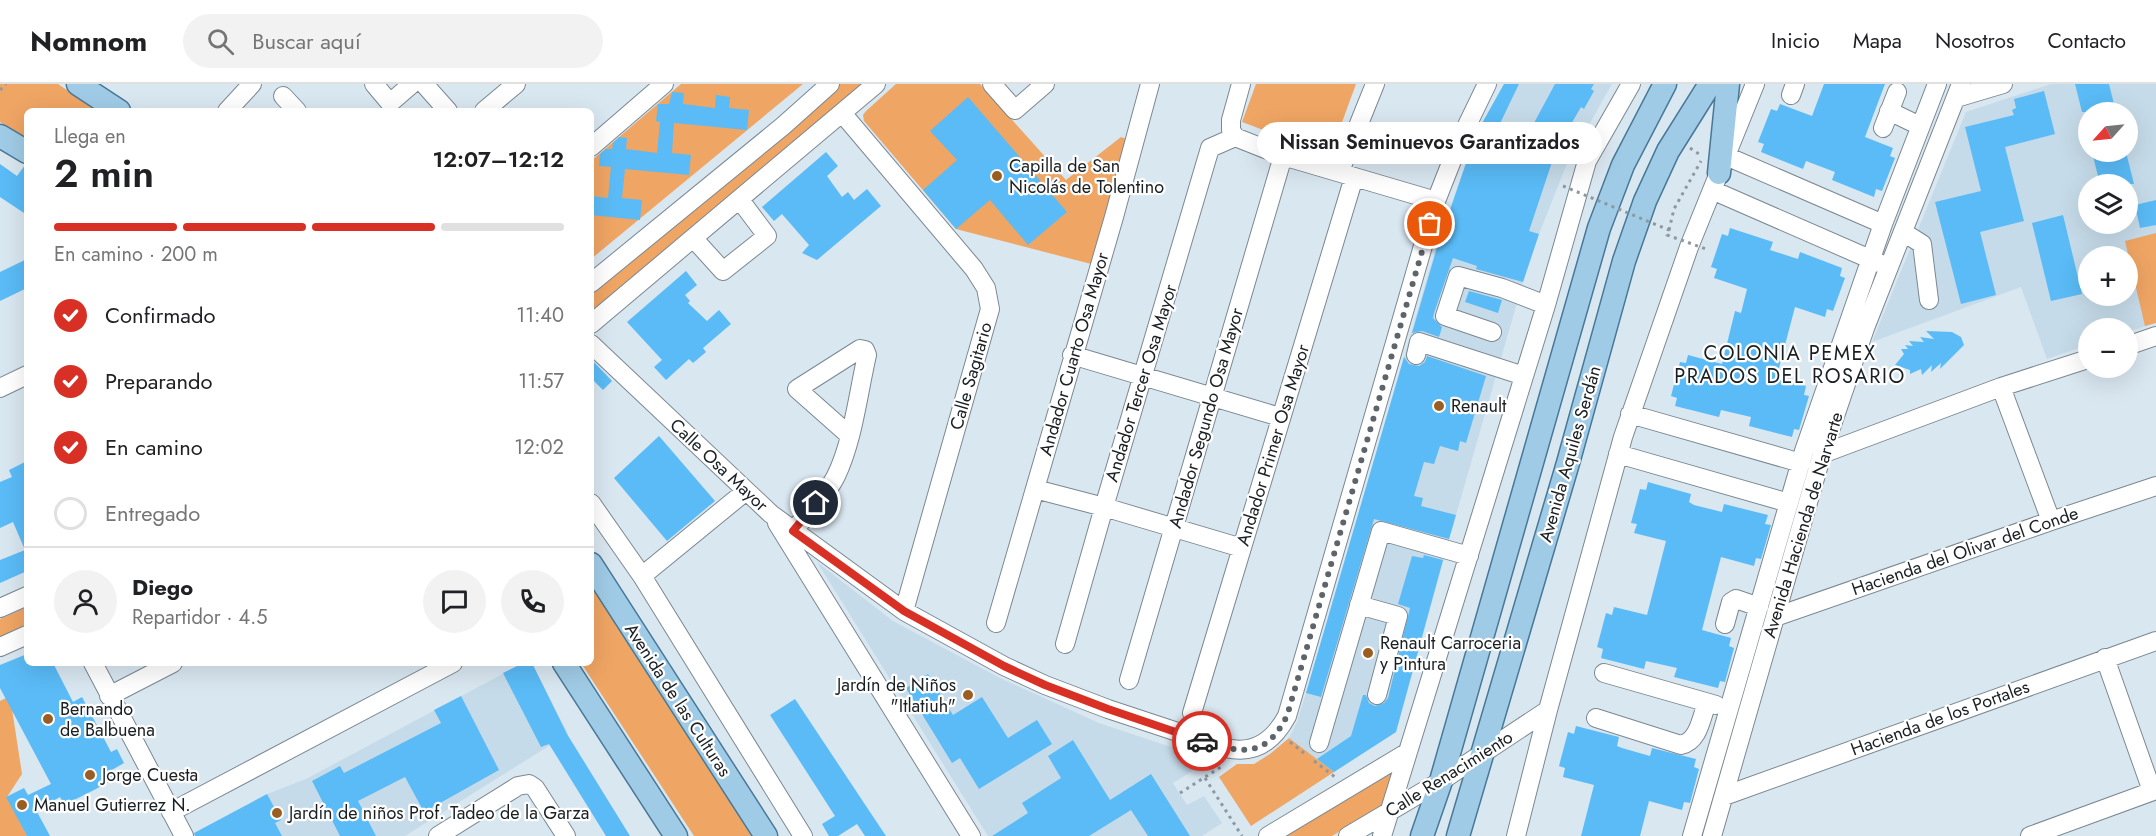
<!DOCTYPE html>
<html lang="es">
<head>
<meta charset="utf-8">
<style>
	:root { --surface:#fff; --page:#f2f2f2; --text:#202124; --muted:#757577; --line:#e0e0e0; --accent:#d93025 }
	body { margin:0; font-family:Jost,sans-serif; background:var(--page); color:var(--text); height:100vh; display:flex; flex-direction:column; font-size:22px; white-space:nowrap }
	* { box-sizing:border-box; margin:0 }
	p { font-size:20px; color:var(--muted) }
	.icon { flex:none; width:33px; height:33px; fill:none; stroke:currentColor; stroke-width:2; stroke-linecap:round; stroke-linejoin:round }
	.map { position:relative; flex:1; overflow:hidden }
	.details { position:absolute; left:24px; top:24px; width:570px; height:558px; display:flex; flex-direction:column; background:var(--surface); border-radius:9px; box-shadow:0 6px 24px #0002 }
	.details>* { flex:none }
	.needle { width:39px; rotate:243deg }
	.tools { position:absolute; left:2078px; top:18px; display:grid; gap:12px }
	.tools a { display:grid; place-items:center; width:60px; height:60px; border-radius:50%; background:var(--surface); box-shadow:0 6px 24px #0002; font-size:30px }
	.pin { position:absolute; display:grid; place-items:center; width:51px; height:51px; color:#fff; margin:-26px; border:3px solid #fff; border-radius:50%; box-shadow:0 2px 6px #0007 }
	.courier { position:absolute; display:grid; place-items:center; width:60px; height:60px; margin:-30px; border:4px solid #d93025; border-radius:50%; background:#fff; color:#222; box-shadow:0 2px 8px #0007 }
	.bubble { position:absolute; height:42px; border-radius:21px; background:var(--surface); box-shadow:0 6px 24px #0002; font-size:20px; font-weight:600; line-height:42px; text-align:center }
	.headline em { font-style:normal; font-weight:600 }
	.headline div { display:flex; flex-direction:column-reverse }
	.headline { display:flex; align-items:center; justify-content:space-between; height:102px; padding:0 30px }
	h1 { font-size:39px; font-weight:600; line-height:45px }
	.bar { display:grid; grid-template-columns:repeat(4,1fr); gap:9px 6px; align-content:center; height:72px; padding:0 30px }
	.bar i { height:8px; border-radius:4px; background:var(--line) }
	.bar .active { background:var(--accent) }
	.bar p { grid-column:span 4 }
	.line { display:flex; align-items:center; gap:15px; padding:0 30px; border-top:2px solid var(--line) }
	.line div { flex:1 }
	.round { display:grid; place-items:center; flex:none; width:63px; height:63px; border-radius:32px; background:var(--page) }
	ol { padding:0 30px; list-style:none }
	li { display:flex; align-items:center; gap:18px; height:66px }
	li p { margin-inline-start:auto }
	li .icon { padding:6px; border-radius:50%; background:var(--accent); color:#fff; stroke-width:4 }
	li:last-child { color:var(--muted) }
	li i { width:33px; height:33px; border:3px solid var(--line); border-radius:50% }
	header { display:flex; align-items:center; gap:36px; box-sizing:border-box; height:84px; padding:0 30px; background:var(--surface); border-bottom:2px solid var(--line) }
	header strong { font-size:28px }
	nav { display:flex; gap:33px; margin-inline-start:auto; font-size:21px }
	.search { width:420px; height:54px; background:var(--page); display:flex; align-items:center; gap:15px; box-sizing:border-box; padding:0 21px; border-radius:33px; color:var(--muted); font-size:22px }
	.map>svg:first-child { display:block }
</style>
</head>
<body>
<header>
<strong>Nomnom</strong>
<div class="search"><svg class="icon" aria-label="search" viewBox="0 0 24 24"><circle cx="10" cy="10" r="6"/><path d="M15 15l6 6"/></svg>Buscar aquí</div>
<nav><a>Inicio</a><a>Mapa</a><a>Nosotros</a><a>Contacto</a></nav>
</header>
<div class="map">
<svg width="2156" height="752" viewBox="0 0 2156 752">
	<rect width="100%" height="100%" fill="#d9e7f1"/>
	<path fill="#c6dbe9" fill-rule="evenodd" d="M1504,0H1612L1566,82L1539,150L1523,198L1456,431L1396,648L1334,688L1289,654L1297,638L1306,609L1435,167L1476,50Z
		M2051,0H2156V239L2127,248V244H2088V261L2047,275L2021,203L1872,258L1966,28ZM2088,28H2127V68H2088ZM2088,100H2127V140H2088ZM2088,172H2127V212H2088Z
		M817,478L893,537L1000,594L1099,639L1210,676L1173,699L1187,721L1204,712L1222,739L1202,752H988Z
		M523,579H532L568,650L405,752H197L195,749L267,710L306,695Z"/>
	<path fill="#efa564" d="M0,0H58L98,27H27V56L0,38Z
		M681,0H803L591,175V77Z
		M839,0H867L591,233V206L786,47Z
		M896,0H980L1066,96L1121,53L1132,57L1095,181L956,145L864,37L863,31L866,27Z
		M1256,0H1356L1330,71L1242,38Z
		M2156,149V239L2145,242L2125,157Z
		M591,502L714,689L751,752H694L581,579H591Z
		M27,523V540L0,553V535Z
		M10,612L22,690L7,713L27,752H0V617Z
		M1289,654L1334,688L1251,742L1219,693L1237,680H1254L1270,670Z
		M1392,688L1382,722L1332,752H1286Z"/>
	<path fill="#5abbf6" d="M1504,0H1519L1492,56L1520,65L1555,0H1594L1591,5L1594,7L1584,25L1581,23L1556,66L1529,147L1539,150L1523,198L1476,185L1477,182L1453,174L1434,229L1433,234L1442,243L1439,253L1422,247L1412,249L1436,167L1476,50Z
		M1824,0H1885L1865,53L1893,64L1890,72L1895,74L1882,107L1876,105L1874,113L1832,96L1835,88L1806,77L1803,85L1761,68L1764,60L1758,58L1771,25L1777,27L1780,20L1812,32Z
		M2075,0H2109L2116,28H2082Z
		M2044,7L2055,50L2005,63L2024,137L1980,148L1996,211L1961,220L1935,118L1981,107L1965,43L2014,31L2012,26L2016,24L2014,15Z
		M672,8L684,9L683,20L715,24L716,11L730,13L729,24L749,26L747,46L674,39L672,69L691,71L689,91L625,85L622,114L642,116L640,136L591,131V112L608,114L611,83L599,82L600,70L606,65H612L613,59L619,53L627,54L626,65L657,69L660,38L656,37L658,20H669Z
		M968,13L1067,128L1028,161L990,116L956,145L923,106L957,76L930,47Z
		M826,68L838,82L827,92L842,113L848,108L854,116L867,105L881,122L817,176L802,169L809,161L782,130L774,137L762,123Z
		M2092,68H2126L2134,100H2100Z
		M0,80L17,92L25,81H27V131L0,113Z
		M2156,116V141L2140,144L2135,121Z
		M2063,131L2082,210L2051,217L2032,139Z
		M1730,144L1773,158L1770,166L1798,175L1800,168L1842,184L1840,192L1845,194L1833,227L1827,225L1825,233L1795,223L1776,295L1806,302L1804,311L1809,312L1799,346L1794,345L1792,353L1749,342L1751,333L1721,326L1719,333L1675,322L1677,314L1671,312L1680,278L1686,279L1688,271L1722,280L1735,227L1741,229L1747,205L1714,194L1717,185L1711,183L1722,150L1728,152Z
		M27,175V204L0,217V188Z
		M686,187L697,201L685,211L690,217L688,219L707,237L719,226L731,240L703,264L706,268L693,279L689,275L666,296L654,283L662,276L627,238Z
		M1469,207L1502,216L1498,229L1465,218Z
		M1926,247L1952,248L1961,253L1964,261L1940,285L1941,279L1931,288L1932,281L1922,291L1921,285L1910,290V286L1895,281L1904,270L1901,265H1908L1905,261L1913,262L1909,257L1924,258L1920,253L1934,255Z
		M1427,272L1486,292L1466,359L1460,357L1458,367L1440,362L1434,380L1424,378L1414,412L1423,414L1421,422L1456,431L1449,455L1374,435L1321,613L1306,609L1404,273L1409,280L1419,282L1425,278Z
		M591,275L612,297L603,306L591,294Z
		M659,352L715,417L667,457L614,394Z
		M27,377V487L0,499V476L25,466L13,438L0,444V398L12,393L9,386Z
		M1648,398L1691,410L1689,418L1694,421L1722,428L1724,420L1768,431L1765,440L1771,441L1761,475L1756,474L1754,482L1721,473L1702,546L1731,554L1729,562L1734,564L1725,598L1720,597L1718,604L1674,593L1677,584L1646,577L1644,585L1601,574L1603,565L1597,563L1606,529L1612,531L1614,523L1647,531L1666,457L1634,449L1637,440L1631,439L1640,405L1646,406Z
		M1424,471L1443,476L1396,648L1334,688L1317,675L1351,652L1363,611H1366L1369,619L1375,622L1384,619L1388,614L1410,524L1398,520L1412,472L1423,474Z
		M27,570V579H53L73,618L82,613L111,668L117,665L124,679L110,687L114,695L96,705L64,721L60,713L36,726L50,752H27L6,713L24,704L28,711L51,700L0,604V581Z
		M523,579H532L567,650L630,752H606L549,660L541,663L503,589Z
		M928,590L953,631L982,613L1008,654L1037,636L1052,660L979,705L960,674L952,679L906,604Z
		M461,612L499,686L424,728L405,693L358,717L376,752H340L312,697L340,682L344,689L441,639L434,626Z
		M795,615L866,722L886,752H865L857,740L838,752H829L822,740L835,732L770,631Z
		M1576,642L1619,653L1617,662L1622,664L1650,672L1652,664L1696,675L1694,683L1699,685L1690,719L1684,718L1682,726L1649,717L1640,752H1581L1594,701L1563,693L1565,684L1559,682L1568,648L1574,650Z
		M1073,656L1110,716L1151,690L1190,752H1148L1131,726L1089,752H992L1028,729L1022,719L1061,694L1048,672Z
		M267,710L281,736L275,739L282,752H195L194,749Z"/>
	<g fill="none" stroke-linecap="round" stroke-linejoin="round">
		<g stroke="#7b8891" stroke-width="20">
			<path id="minor" d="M374,0L390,19L412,0
				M424,0L448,27
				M992,0L1015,26L1045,0
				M1241,0L1231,36V46L1235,53L1283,72L1436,117
				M1791,11L1795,0
				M283,12L297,27
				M1956,14L2003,0
				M227,27L252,0
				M484,27L516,0
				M1889,27L1920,42
				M842,29L974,185L986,204L990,225L904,527
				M1883,44L1897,8
				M591,63L664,0
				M1726,72L1883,140
				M1340,87L1375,0
				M1712,106L1879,179
				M1903,148L1922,160L1929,216
				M694,155L723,187L767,152L740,116
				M591,199L783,42L830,0
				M591,240L876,0
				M1492,248L1445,232L1458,192L1502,204L1546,221
				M591,260L771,430L904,527L1004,582L1045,601L1108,625L1226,664C1255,671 1274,656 1287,632L1436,117L1460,56L1487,0
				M2127,262L2156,252
				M1072,271L1280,333
				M1416,271L1419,258L1524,292
				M2001,303L2051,437
				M0,304L27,291
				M1630,330L1801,379
				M1618,370L1789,419
				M1822,370L2001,303L2088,275
				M1035,405L1104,423L1242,464
				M591,419L642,492L803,752
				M777,439L971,752
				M793,447C807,430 826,412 836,392C853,357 858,310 867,271L865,266L860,265L797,305L849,351
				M642,492L746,407
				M1359,521L1398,532L1377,611
				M0,524L27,512
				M1775,533L2051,437L2156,402
				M996,539L1114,133L1150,0
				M1725,540L1731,518L1736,515L1759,523
				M1065,560L1104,423L1210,64L1235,53
				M0,563L27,551
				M2105,574L2152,707
				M93,579L184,752
				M1604,589L1716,621
				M1129,596L1283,72
				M109,612L173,579
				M1192,629L1354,93
				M1596,634L1681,661C1699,657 1701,634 1707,619
				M1319,659L1381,447L1469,472
				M1724,712L2156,557
				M171,728L453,579
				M438,752L518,702L529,700L535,704L566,752
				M1268,752L1408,668
				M1348,752L1441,697L1548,626
				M1382,752L1546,221L1587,77L1631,0
				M1516,752L1548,626L1623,353L1689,163L1755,0
				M1692,752L1804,367L1883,140L1937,0
				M1712,752L1822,370L1865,244L1961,0
				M2030,752L2156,706"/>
		</g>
		<g stroke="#487897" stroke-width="25">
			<path id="major" d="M78,0L119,27
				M0,52L27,68
				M1719,89L1728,0
				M591,480L766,752
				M564,579L676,752
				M1422,752L1441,697L1599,144L1623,81L1665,0
				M1458,752L1568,379L1624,177L1645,117L1668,67L1710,0"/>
		</g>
		<path stroke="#8e98a0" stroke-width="3" stroke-dasharray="3 4.5" stroke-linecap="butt" d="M0,6L6,0
			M1690,64L1702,72
			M1669,146L1674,125L1701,77
			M1290,658L1304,669
			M1314,677L1335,693
			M1205,694L1242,752
			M1180,709L1221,683L1222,680"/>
		<use href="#minor" stroke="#fff" stroke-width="18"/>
		<use href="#major" stroke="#a0cbe6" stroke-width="22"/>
		<path stroke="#8e98a0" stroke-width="3" stroke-dasharray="3 4.5" stroke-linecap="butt" d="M1563,102L1669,146L1667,151L1709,166"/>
	</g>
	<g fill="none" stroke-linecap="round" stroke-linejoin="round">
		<path stroke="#5d656a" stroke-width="6" stroke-dasharray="0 10.8" d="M1202,657C1242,669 1265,675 1287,632L1430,140"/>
		<path stroke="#d93025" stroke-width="8" d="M816,419L793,447L904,527L1004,582L1045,601L1108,625L1202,657"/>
	</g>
	<g fill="#9b5e22" stroke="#fff" stroke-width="2">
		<circle cx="997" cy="92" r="6"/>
		<circle cx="1439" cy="322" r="6"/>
		<circle cx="1368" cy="569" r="6"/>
		<circle cx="968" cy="611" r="6"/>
		<circle cx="48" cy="635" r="6"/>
		<circle cx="90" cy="691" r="6"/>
		<circle cx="22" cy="721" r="6"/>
		<circle cx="277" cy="729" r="6"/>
	</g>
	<g text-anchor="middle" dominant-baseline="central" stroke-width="4.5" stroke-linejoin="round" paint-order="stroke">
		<g font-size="18" fill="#1a1f22" stroke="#fff" text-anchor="start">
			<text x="1009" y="82">Capilla de San<tspan x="1009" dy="21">Nicolás de Tolentino</tspan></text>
			<text x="1451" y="322">Renault</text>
			<text x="1380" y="559">Renault Carroceria<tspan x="1380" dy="21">y Pintura</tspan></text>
			<text x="956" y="601" text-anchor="end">Jardín de Niños<tspan x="956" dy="21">"Itlatiuh"</tspan></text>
			<text x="60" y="625">Bernando<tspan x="60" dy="21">de Balbuena</tspan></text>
			<text x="102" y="691">Jorge Cuesta</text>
			<text x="34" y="721">Manuel Gutierrez N.</text>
			<text x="289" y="729">Jardín de niños Prof. Tadeo de la Garza</text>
		</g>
		<g font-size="18" fill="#1a1f22" stroke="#fff">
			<text transform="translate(1074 270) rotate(-74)">Andador Cuarto Osa Mayor</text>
			<text transform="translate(971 292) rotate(-74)">Calle Sagitario</text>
			<text transform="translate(1141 299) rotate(-73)">Andador Tercer Osa Mayor</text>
			<text transform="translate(1206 334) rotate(-74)">Andador Segundo Osa Mayor</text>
			<text transform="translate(1273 361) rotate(-73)">Andador Primer Osa Mayor</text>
			<text transform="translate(1570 370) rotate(-74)">Avenida Aquiles Serdán</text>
			<text transform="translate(719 381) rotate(43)">Calle Osa Mayor</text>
			<text transform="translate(1803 441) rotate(-73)">Avenida Hacienda de Narvarte</text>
			<text transform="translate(1965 467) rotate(-19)">Hacienda del Olivar del Conde</text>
			<text transform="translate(678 616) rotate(57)">Avenida de las Culturas</text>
			<text transform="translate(1940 634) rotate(-20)">Hacienda de los Portales</text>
			<text transform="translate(1449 690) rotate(-32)">Calle Renacimiento</text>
		</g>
		<g font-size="20" letter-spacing="1.5" fill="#1a1f22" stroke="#fff">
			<text x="1790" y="269">COLONIA PEMEX<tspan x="1790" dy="23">PRADOS DEL ROSARIO</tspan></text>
		</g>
	</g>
</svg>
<div class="tools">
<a><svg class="needle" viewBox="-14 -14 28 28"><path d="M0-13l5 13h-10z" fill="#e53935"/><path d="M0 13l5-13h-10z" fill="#757577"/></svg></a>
<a><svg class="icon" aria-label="layers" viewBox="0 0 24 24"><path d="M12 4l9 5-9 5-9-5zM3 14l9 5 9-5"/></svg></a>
<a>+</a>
<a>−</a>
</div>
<div class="pin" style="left:1430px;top:140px;background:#ea580c"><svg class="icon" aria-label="bag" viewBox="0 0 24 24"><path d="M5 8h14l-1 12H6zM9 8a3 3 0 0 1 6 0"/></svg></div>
<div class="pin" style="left:816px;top:419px;background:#1f2937"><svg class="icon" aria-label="home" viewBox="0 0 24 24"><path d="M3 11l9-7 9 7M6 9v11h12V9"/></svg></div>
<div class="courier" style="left:1202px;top:657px"><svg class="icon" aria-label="car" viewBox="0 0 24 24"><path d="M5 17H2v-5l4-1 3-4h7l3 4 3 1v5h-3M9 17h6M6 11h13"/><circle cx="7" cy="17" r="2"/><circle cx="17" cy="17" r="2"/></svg></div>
<div class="bubble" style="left:1257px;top:38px;width:345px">Nissan Seminuevos Garantizados</div>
<section class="details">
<div class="headline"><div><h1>2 min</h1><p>Llega en</p></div><em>12:07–12:12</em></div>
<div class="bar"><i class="active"></i><i class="active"></i><i class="active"></i><i></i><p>En camino · 200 m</p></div>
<ol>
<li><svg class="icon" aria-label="check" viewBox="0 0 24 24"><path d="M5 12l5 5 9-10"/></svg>Confirmado<p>11:40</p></li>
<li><svg class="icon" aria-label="check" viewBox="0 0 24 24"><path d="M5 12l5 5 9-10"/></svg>Preparando<p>11:57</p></li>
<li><svg class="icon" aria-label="check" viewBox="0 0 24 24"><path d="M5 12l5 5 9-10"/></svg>En camino<p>12:02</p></li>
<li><i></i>Entregado</li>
</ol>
<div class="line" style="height:108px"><a class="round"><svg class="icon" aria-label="person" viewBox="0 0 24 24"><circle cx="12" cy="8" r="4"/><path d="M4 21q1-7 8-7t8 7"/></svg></a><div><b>Diego</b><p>Repartidor · 4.5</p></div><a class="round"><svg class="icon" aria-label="chat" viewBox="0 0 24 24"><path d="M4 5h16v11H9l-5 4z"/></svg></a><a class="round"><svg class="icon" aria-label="phone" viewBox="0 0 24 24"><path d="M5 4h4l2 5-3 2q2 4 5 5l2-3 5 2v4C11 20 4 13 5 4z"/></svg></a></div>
</section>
</div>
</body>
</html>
